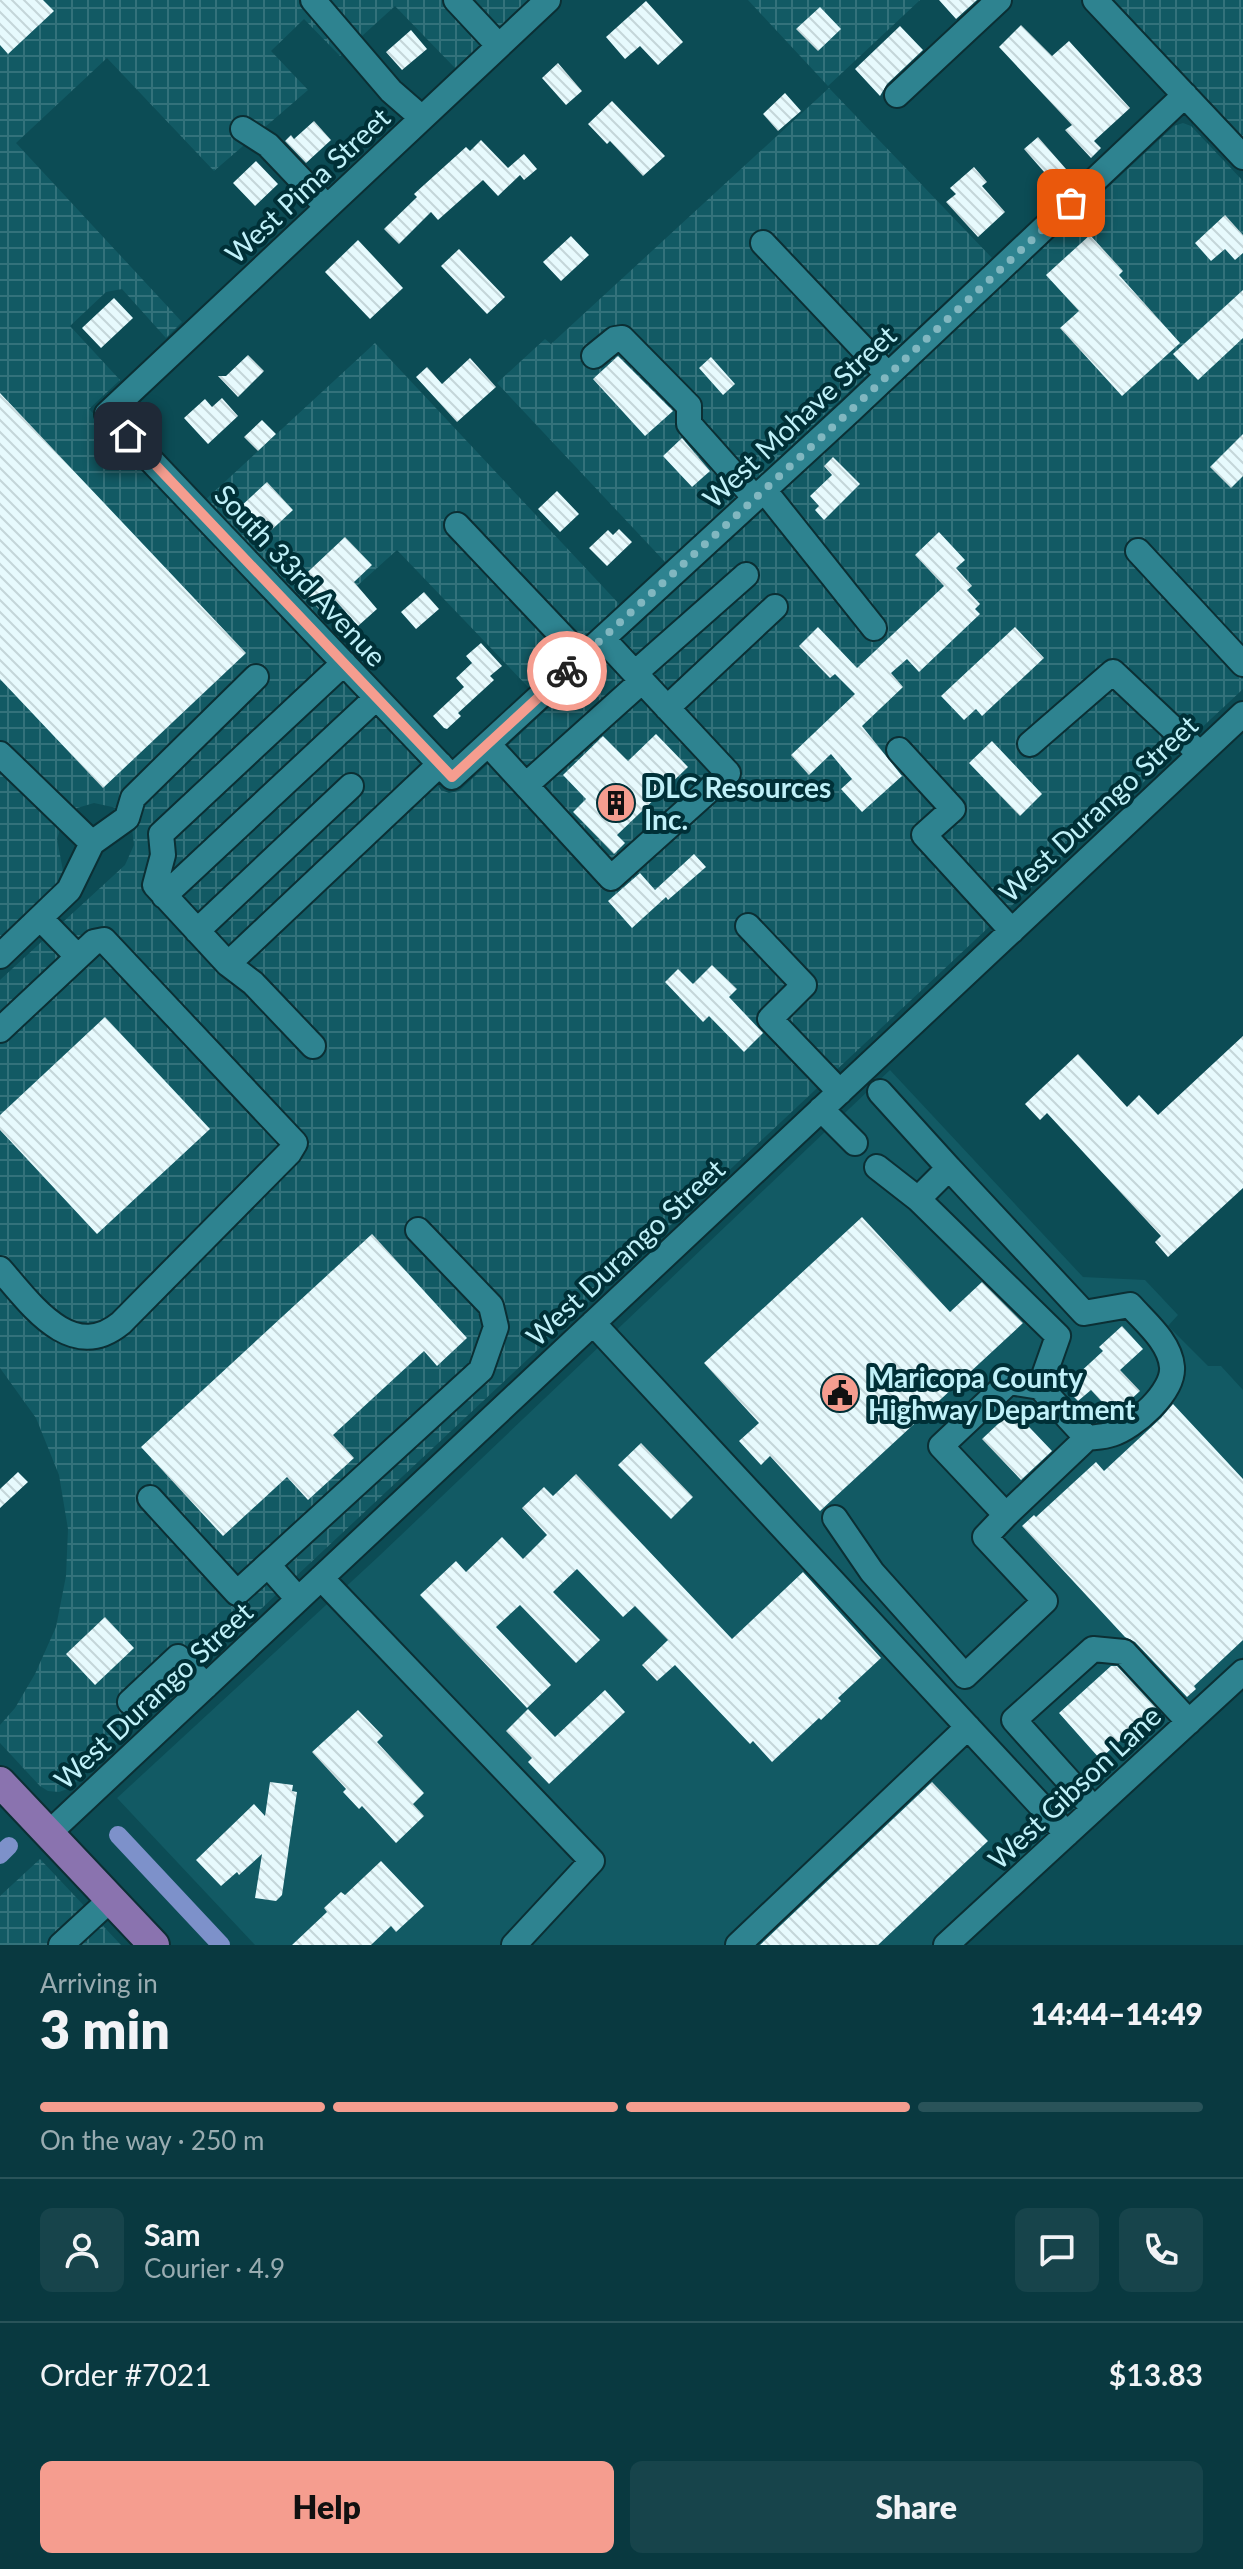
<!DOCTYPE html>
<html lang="en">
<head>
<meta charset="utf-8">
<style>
	:root { --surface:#093940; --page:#17444b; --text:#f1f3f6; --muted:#99acb1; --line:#295359; --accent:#f59d8f }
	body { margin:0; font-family:Lato,sans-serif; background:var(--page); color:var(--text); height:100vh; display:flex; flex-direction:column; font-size:30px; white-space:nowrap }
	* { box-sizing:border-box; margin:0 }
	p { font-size:26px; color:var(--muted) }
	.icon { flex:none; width:44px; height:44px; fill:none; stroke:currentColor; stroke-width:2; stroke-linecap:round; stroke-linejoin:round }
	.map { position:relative; height:1945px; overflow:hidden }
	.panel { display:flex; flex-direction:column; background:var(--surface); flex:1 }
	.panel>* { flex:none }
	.pin { position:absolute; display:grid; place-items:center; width:68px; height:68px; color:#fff; margin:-34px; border-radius:16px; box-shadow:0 4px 12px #0006 }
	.courier { position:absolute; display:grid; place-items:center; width:80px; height:80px; margin:-40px; border:6px solid #f59d8f; border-radius:50%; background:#fff; color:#222; box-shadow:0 2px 10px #0007 }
	.head em { font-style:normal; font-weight:800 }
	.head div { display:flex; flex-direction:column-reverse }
	.head { display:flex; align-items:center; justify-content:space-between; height:136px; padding:0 40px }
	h1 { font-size:52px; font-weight:800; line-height:60px }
	.bar { display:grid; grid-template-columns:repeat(4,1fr); gap:12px 8px; align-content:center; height:96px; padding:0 40px }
	.bar i { height:10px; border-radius:6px; background:var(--line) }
	.bar .selected { background:var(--accent) }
	.bar p { grid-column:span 4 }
	.line { display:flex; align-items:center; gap:20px; padding:0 40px; border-top:2px solid var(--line) }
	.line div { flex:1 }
	.round { display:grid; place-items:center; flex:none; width:84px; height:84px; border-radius:12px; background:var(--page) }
	.primary-button { display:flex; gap:16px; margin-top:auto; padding:16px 40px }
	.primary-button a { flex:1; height:92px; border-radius:12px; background:var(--accent); color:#111; font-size:32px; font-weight:800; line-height:92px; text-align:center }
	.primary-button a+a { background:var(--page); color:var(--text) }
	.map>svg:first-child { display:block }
</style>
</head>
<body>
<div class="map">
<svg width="1243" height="1945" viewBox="0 0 1243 1945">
	<defs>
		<pattern id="industrial-grid" width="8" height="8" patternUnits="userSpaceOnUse" patternTransform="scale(2)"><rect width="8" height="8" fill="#125a64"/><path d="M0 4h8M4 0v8" fill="none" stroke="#33727b"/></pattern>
		<pattern id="building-back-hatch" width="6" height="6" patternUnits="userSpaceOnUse" patternTransform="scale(2)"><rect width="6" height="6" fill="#e7fafd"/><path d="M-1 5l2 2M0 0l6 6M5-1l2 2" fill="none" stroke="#c4d6d9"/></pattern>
	</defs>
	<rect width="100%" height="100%" fill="#0c4c55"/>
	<path fill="#125a64" d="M890,1070L1083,1277L1145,1280L1178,1315L1168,1326L1208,1366H1221L1243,1390V1657L933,1945H255L117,1798L378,1557Z"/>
	<path fill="url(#industrial-grid)" d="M0,0H529L455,68L395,6L340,56L304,19L271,51L308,90L214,171L107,58L16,143L182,322L166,338L122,289L106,292L70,326L120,380L89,409L415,751L441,790L449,793L459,791L1174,126L1183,123L1191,126L1243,181V689L70,1788L59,1792L48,1791L40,1786L0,1743V1725L15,1708L35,1674L56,1627L66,1576L68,1529L59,1475L36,1418L0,1368V980L125,865L134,845L132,828L117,808L94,803L77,808L62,823L57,839L63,871L60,883L0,939Z
		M748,0H920L828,86Z
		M1114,0H1243V138Z
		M829,88L992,258L666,563L497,383L545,339L551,344Z
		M375,343L621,606L530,689L397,550L318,621L203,502Z
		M40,1859L121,1945H0V1896Z"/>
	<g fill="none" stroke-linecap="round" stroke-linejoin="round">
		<path stroke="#7d91ca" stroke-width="18" d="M118,1835L221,1945
			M0,1855L9,1846"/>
	</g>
	<path fill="url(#building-back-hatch)" d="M0,0H43L54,11L8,54L0,45Z
		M939,0H977L956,19Z
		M646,1L683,42L658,65L640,46L625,59L606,37Z
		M820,7L841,29L818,51L796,29Z
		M1021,25L1052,56L1069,41L1130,108L1094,141L1101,148L1091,158L1065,130L1072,125L999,47Z
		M900,26L923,50L887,84L880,96L855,69Z
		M411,30L427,49L402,70L386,52Z
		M558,63L582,91L566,105L542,78Z
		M785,93L801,111L778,131L763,114Z
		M612,101L665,156L643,176L610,141L607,144L588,124Z
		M314,121L331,140L306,163L285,141L291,135L294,139Z
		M1038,137L1066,169L1052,181L1024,149Z
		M481,140L508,168L524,154L537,169L524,180L520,175L498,196L483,180L438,220L431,212L399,244L384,229L417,197L414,194L466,147L470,151Z
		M256,161L278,184L255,206L233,183Z
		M974,167L987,182L982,186L1005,212L978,237L946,202L956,194L950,188Z
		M1225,215L1243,235V253L1235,260L1225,249L1211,261L1195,243Z
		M1090,235L1123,271L1119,275L1180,343L1122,396L1060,328L1079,311L1046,275Z
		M571,236L589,255L561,281L543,262Z
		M358,240L403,288L370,319L325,272Z
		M459,249L505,297L487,314L441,266Z
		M1243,290V338L1198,380L1173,354Z
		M114,298L133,318L101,348L82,328Z
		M248,355L264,371L238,397L218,376H226Z
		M618,356L673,411L645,436L593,379Z
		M711,357L735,384L723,395L699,368Z
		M470,358L496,387L457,422L416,377L427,367L442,384Z
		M0,393L246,653L103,788L0,679Z
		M222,398L238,416L208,444L184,418L205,399L212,407Z
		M262,420L276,434L258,451L244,437Z
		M1243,434V476L1231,488L1210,467Z
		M682,438L710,471L692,487L663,456Z
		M833,457L860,484L824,520L815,510L819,506L810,496L832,475L824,466Z
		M267,482L293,510L265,536L239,508Z
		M557,491L579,514L560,532L538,509Z
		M619,529L632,542L607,566L589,548L608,530L613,535Z
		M939,532L965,560L956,568L972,586L967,590L980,604L975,609L980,614L919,672L907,659L891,673L903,687L862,726L902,776L862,812L841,789L852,779L831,754L809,775L791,755L855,694L835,674L830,678L799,646L818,627L857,668L944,586L915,555Z
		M345,537L372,565L354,582L377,609L358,626L335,600L322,612L295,584Z
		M424,592L439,609L416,629L401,612Z
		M1015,627L1044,658L982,716L976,709L964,720L941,696Z
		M481,643L502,666L490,676L494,680L458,713L461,716L447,729L444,728L433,716L464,687L456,678L472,663L466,656Z
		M656,734L688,767L617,835L625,843L614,854L573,812L586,799L563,775L603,736L628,761Z
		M992,741L1042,794L1020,816L969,763Z
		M694,854L706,867L668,900L666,897L632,928L608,901L640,873L655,890Z
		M712,965L737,989L729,997L763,1033L744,1052L709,1016L703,1022L665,982L678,969L693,984Z
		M105,1017L210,1129L97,1234L0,1130V1115Z
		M1243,1036V1188L1168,1257L1155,1242L1161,1236L1047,1113L1040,1120L1025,1104L1078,1054L1127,1107L1139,1095L1158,1115Z
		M862,1217L950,1312L982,1282L1023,1323L820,1511L770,1456L761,1465L739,1441L759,1423L704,1363Z
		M372,1234L467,1338L437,1366L424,1351L333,1435L354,1458L308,1500L287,1477L223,1536L141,1447Z
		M1122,1326L1143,1349L1120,1370L1140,1391L1114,1415L1091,1390L1078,1401L1064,1387L1103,1351L1099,1347Z
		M1173,1404L1243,1479V1640L1194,1686L1196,1689L1187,1697L1135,1642L1125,1637L1022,1526L1034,1515L1036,1517L1096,1462L1104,1471L1161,1418Z
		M1013,1410L1052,1451L1021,1480L982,1439Z
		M641,1443L693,1497L671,1519L618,1465Z
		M18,1472L28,1482L0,1508V1489Z
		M576,1474L732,1639L803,1572L881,1658L838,1698L841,1701L821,1720L819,1718L772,1762L753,1741L750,1744L675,1665L657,1681L642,1665L668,1640L635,1606L623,1617L577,1569L553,1592L600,1640L576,1663L520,1605L496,1627L551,1685L527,1708L420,1595L456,1561L466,1572L502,1537L523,1559L547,1535L522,1508L544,1487L553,1496Z
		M105,1617L134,1648L95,1685L66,1654Z
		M1111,1666H1117L1156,1708L1100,1759L1059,1713Z
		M605,1690L625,1712L549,1784L528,1762L532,1758L506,1731L528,1709L555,1737Z
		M358,1710L383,1736L377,1742L424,1793L413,1804L424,1816L396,1843L362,1806L359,1809L343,1792L346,1789L312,1752Z
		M270,1782L293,1785L292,1791L297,1792L282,1895L276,1901L255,1898L262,1854L239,1875L237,1872L221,1886L196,1860L254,1804L265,1816Z
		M932,1782L988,1841L878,1945H760Z
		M381,1861L424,1906L396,1932L391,1926L371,1945H292L327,1912L324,1908L341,1892L345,1895Z"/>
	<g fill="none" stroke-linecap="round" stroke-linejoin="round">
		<g stroke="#0b2f34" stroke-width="28">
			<path id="minor" d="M313,0L391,91L422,118
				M456,0L499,46
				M548,0L107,414L452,777L849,412L1185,95
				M1095,0L1243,157
				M897,95L999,0
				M243,129L268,145L327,207
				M763,243L888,375
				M594,356L615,339L622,338L689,406V424L755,498
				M764,490L874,628
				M457,525L582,657
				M1138,551L1243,664
				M344,663L161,834L163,855L155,885L228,964L440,764
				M635,673L746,575
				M667,708L775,607
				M488,744L611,878L728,773L603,639
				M1030,744L1113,672L1200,754
				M899,750L953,809L924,835L1012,931
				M0,754L92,843
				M526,785L642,681
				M164,896L376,698
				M40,918L78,957
				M748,926L804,985L770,1019L840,1092
				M197,931L351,786
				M0,956L69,890L92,843L127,818L133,798L256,677
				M228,964L253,983L313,1046
				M0,1030L94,942L104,940L295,1143L289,1153L121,1323C71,1364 30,1303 0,1269
				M880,1092L949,1168
				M821,1109L855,1143
				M877,1167L918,1199L1058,1336L1040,1387L1087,1438L1006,1515L941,1446L1009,1382L1040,1387
				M918,1199L949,1168L1084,1313L1130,1305C1145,1322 1170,1342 1172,1367C1174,1392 1134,1427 1112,1434C1104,1437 1095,1437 1087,1438
				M593,1323L1067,1834
				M150,1498L237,1593L481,1370L496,1327L491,1306L418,1230
				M835,1518L872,1572L965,1676L1045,1601L985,1537L1006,1515
				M268,1565L298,1599
				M321,1578L592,1861L514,1945
				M130,1702L178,1657L206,1686
				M1094,1809L1014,1720L1093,1649L1124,1652L1189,1722
				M49,1833L1243,714
				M61,1945L111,1899
				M738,1945L968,1727
				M946,1945L1243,1672"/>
		</g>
		<g stroke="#0b2f34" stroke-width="34">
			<path id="major" d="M0,1782L154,1945"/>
		</g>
		<use href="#minor" stroke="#2e8390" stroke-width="24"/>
		<use href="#major" stroke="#8a73af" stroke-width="30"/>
	</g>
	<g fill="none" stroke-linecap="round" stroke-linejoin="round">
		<path stroke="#81b7c0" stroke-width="8" stroke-dasharray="0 14.4" d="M567,671L849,412L1071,203"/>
		<path stroke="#f59d8f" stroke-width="10" d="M128,436L452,777L567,671"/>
	</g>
	<defs>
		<g id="building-disc" transform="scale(2)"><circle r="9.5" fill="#f59d8f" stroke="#003037"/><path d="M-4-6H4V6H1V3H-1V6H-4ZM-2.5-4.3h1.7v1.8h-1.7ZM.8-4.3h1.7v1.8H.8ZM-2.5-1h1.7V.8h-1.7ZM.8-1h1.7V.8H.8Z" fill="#111"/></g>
		<g id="civic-disc" transform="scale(2)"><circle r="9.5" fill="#f59d8f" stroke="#003037"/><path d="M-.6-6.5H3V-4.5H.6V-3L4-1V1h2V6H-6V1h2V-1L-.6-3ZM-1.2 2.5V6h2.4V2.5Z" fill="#111"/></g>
	</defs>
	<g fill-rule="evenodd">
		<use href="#building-disc" x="616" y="803"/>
		<use href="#civic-disc" x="840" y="1393"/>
	</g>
	<g text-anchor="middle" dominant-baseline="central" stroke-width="8" stroke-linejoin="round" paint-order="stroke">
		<g font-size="28" fill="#c0f1f9" stroke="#003037">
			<text transform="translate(307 185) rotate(-43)">West Pima Street</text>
			<text transform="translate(799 416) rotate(-43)">West Mohave Street</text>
			<text transform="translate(301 575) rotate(47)">South 33rd Avenue</text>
			<text transform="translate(1098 808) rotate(-43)">West Durango Street</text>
			<text transform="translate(625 1252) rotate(-43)">West Durango Street</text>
			<text transform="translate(153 1695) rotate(-43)">West Durango Street</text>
			<text transform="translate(1074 1787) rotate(-43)">West Gibson Lane</text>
		</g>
		<g font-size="28" font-weight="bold" fill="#c0f1f9" stroke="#003037" text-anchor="start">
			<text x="644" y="787">DLC Resources<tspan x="644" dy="32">Inc.</tspan></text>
			<text x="868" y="1377">Maricopa County<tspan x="868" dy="32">Highway Department</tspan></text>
		</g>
	</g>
</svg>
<div class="pin" style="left:1071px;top:203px;background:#ea580c"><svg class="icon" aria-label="bag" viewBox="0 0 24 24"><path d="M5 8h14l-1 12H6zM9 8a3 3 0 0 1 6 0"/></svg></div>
<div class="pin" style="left:128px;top:436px;background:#1f2937"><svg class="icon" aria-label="home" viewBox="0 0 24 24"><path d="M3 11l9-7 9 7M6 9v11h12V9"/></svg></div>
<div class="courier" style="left:567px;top:671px"><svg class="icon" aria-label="bike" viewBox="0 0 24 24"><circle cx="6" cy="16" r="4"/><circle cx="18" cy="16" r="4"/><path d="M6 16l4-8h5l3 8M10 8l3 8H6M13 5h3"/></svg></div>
</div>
<section class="panel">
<div class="head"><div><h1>3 min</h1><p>Arriving in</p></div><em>14:44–14:49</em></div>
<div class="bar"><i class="selected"></i><i class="selected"></i><i class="selected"></i><i></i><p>On the way · 250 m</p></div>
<div class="line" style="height:144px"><a class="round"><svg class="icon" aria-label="person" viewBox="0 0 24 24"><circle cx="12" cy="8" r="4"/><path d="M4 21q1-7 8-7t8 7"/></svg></a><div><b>Sam</b><p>Courier · 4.9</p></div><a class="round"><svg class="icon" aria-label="chat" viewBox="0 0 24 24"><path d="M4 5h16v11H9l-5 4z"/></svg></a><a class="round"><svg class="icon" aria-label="phone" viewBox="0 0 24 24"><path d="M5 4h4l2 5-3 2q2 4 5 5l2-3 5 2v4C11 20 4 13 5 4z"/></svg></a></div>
<div class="line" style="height:104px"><div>Order #7021</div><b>$13.83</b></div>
<div class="primary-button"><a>Help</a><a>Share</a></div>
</section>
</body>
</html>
